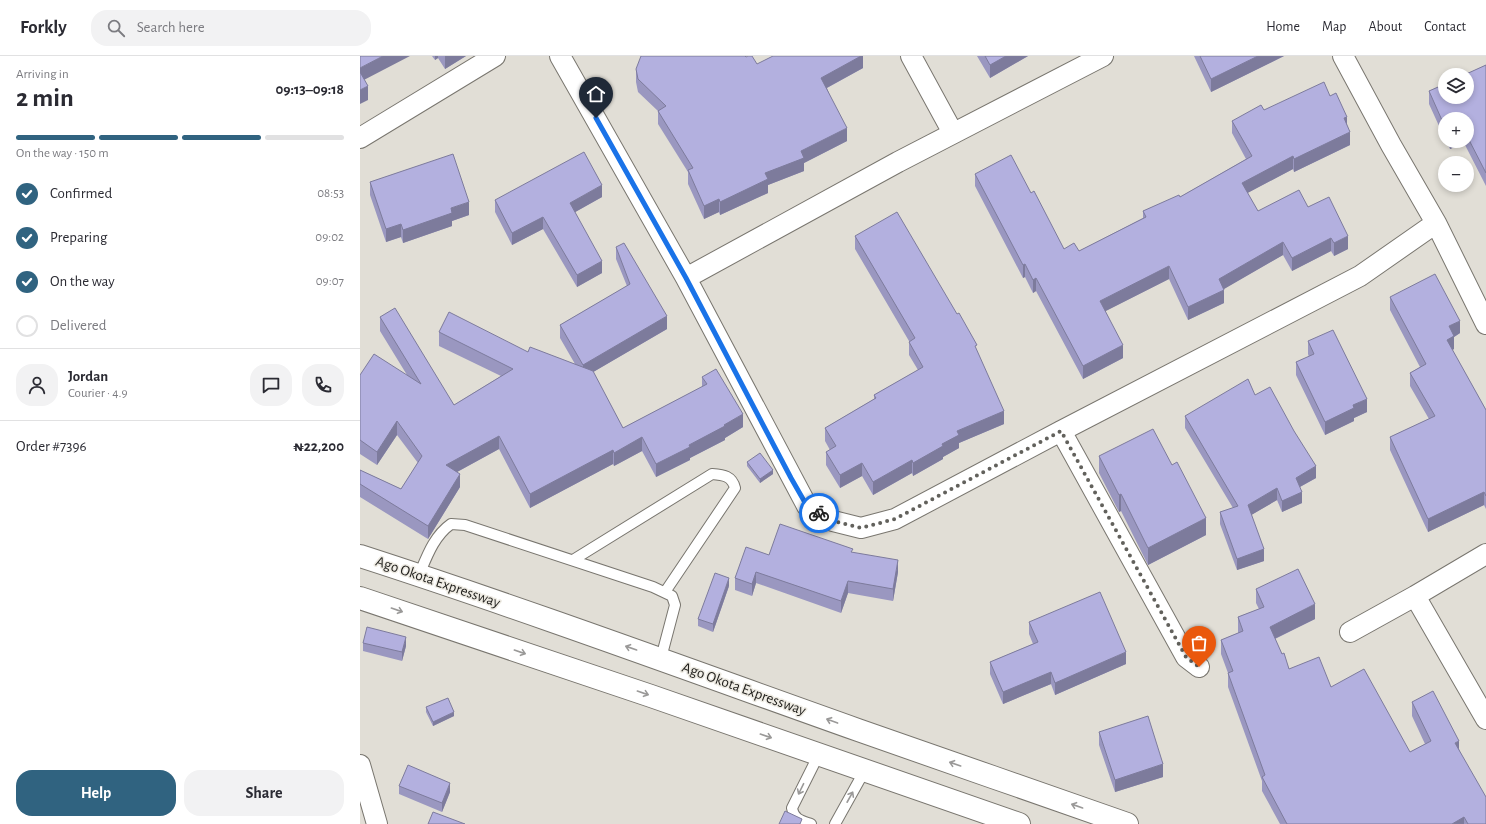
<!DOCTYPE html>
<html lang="en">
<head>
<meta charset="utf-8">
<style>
	:root { --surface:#fff; --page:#f2f2f3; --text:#2b2b33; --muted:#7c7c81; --line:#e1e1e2; --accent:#306380 }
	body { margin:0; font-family:"Alegreya Sans",sans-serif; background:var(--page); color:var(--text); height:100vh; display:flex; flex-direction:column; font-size:15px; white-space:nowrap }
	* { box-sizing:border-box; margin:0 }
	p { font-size:13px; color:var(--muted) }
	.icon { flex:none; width:22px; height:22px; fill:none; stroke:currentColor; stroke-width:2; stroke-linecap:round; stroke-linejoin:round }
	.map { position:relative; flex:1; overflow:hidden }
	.sheet { display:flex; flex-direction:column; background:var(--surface); width:360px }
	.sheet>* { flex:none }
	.tools { position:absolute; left:1078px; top:12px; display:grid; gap:8px }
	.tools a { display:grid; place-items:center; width:36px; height:36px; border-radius:50%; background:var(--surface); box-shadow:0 2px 6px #0003; font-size:20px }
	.pin { position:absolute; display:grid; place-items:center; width:34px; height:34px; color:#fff; margin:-41px -17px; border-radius:50% 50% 50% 0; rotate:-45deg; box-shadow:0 0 4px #0007 }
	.pin .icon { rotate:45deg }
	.courier { position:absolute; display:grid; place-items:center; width:40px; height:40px; margin:-20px; border:3px solid #1a73e8; border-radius:50%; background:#fff; color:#222; box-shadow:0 1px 5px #0007 }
	.head em { font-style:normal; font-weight:700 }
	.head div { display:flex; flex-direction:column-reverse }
	.head { display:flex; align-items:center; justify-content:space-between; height:68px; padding:0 16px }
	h1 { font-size:26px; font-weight:700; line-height:30px }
	.bar { display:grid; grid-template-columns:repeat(4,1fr); gap:6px 4px; align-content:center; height:48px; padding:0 16px }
	.bar i { height:5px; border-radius:3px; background:var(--line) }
	.bar .selected { background:var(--accent) }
	.bar p { grid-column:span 4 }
	.line { display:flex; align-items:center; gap:10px; padding:0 16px; border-top:1px solid var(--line) }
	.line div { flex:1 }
	.round { display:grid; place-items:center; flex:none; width:42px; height:42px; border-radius:16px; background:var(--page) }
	ol { padding:0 16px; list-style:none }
	li { display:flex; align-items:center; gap:12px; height:44px }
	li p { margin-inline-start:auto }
	li .icon { padding:4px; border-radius:50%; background:var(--accent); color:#fff; stroke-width:4 }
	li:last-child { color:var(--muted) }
	li i { width:22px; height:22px; border:2px solid var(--line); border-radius:50% }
	.primary-button { display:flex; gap:8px; margin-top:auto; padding:8px 16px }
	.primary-button a { flex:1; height:46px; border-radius:16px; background:var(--accent); color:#fff; font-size:16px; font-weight:700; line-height:46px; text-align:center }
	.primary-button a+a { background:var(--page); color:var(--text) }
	header { display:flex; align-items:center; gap:24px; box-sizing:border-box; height:56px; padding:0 20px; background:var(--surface); border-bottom:1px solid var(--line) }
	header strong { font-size:19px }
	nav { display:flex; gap:22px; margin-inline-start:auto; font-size:14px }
	.search { width:280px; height:36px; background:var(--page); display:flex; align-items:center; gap:10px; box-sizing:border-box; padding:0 14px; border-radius:16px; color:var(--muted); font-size:15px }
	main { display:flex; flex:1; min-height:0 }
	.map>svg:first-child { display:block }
</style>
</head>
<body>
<header>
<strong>Forkly</strong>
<div class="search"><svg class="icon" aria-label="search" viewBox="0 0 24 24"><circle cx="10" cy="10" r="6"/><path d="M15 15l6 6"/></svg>Search here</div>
<nav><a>Home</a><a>Map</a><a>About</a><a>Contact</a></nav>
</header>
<main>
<section class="sheet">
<div class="head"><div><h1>2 min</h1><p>Arriving in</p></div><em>09:13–09:18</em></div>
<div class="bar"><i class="selected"></i><i class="selected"></i><i class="selected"></i><i></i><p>On the way · 150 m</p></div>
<ol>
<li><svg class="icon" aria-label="check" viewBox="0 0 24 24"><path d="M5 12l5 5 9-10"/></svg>Confirmed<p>08:53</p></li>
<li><svg class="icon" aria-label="check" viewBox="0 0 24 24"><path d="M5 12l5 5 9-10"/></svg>Preparing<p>09:02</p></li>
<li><svg class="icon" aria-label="check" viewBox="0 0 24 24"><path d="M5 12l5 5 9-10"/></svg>On the way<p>09:07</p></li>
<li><i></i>Delivered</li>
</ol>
<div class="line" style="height:72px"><a class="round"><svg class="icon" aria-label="person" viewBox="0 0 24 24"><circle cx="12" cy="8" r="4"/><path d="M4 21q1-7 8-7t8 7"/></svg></a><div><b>Jordan</b><p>Courier · 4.9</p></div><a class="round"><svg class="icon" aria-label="chat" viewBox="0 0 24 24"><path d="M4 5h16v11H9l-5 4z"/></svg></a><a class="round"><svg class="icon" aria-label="phone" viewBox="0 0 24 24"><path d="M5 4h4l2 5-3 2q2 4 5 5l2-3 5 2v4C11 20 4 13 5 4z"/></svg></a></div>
<div class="line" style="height:52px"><div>Order #7396</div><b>₦22,200</b></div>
<div class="primary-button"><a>Help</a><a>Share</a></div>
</section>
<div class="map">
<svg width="1126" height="768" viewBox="0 0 1126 768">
	<rect width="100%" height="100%" fill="#e1ded6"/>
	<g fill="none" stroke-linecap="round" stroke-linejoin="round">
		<g stroke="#79766f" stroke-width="12">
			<path id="service" d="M213,504L352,418C364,419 372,420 375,432L305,536
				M59,519C67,500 74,480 91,468L105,469L293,531L312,540L315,549L301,602
				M451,768C442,765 434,764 432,752L459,698
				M475,768L505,714"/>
		</g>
		<g stroke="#79766f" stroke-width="22">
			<path id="minor" d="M200,0L326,222L447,450L473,465L501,472L535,463L701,375L1000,220L1076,167L1031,89L983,0
				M551,0L593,77
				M0,82L135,0
				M1076,167L1126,268
				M326,222L538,106L743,0
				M701,375L826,601L839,611
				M1055,540L1126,663
				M990,576L1055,540L1126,498
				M0,709L17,768"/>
		</g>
		<g stroke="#79766f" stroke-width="24">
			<path id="secondary" d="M0,500C167,554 332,615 498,674C587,706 678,736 767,768
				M0,542L291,640L659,768"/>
		</g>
		<use href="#service" stroke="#fff" stroke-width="10"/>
		<use href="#minor" stroke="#fff" stroke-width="20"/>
		<use href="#secondary" stroke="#fff" stroke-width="22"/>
	</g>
	<path fill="#9a97c0" d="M72,0H106L85,13L78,2L75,4Z
		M503,0V12L467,32L487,85L444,107V115L408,129V137L360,159L359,156L344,163L328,128V116L298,68V55L278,36L276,26V13L386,1L397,8Z
		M617,0H668L630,22Z
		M834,0H924L851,36Z
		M1126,9V130L1104,87L1090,93L1086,85H1107V63H1085V83L1069,48V35Z
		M970,40L987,70L990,89L934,116L933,113L887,137L898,155L948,151L988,193L974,200L971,195L932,215L923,199L863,233L864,247L828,264L809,223L745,255L763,302L723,323L676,235L673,237L665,221L663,222L615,130V118L671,137L704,193L719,195L783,162V155L820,141L886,103L872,77V65L904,54Z
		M10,126L109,159L92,165V170L43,187L41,181L26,186L10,139Z
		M242,141L215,156L242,217L217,231L183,173L152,189L135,156V144Z
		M495,180L617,295L644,368L599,387V392L583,401V403L553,420L552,417L513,439L502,420L480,432L466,409V396L470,394L465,385V372L514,343V339L558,314L549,299V285L495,193Z
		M256,191L307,273L233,316L263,372L342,331V321L383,371L365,382V384L330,402V404L296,421L282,395L254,410L253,408L170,452L139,393L97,416L100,431L68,483L0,441V414L41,433L58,407L37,379L17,409L0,398V319H47L20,275V261L94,349L141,320L79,290V276L168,296L215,308L200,282V269L267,230L256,203Z
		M1030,241L1100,277L1094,281V293L1092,294L1126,354V453L1124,449L1068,476L1030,394V381L1069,363L1050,330V317L1060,311L1030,254Z
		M948,285L1007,356L994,362V365L965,379L936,319V306L949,301L948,298Z
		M895,339L956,422L940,431L942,447L922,456L917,444L891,459L904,505L877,514L860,468V456L873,452L825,372V360Z
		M739,400L846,479L788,509L761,455L759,456L739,417Z
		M387,406L413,418L400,427L387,410Z
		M493,497L538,516L533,545L488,537L481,557L396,527L392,540L375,534V522L409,499Z
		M369,530L353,576L338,570V563Z
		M896,533L955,563L915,583L929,613L971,631L1050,696L1065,688L1052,660V646L1099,693L1126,768H920L902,735V725L868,631V617L861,598V584L878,577V561L899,553L896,547Z
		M669,566L766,608L695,639L691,628L643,648L630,618V606L673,588L669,578Z
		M3,587L46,590L42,605L3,595Z
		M66,651L94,660L73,670L66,656Z
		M739,676L803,721L755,736L739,689Z
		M39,730L90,736L82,756L39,738Z"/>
	<path fill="#7d7b9c" d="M23,0H50L0,26V12Z
		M75,0H78V2L75,4Z
		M85,0H106L85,13Z
		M501,0H503V12L461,35V22Z
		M646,0H668L630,22V9Z
		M898,0H924L851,36V23Z
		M8,30V44L0,48V34Z
		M987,61V74L984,62Z
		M487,72V85L444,107V115L408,129V137L360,159V146L405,117L441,95Z
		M990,76V89L934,116V103Z
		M1090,85H1104V87L1090,93Z
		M933,100V113L882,140V127Z
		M242,129V141L210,159V147Z
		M359,143V156L344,163V150Z
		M109,146V159L92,165V170L43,187V174L91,152Z
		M183,161V173L152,189V177Z
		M41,168V181L26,186V173Z
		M988,180V193L974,200V187Z
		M971,182V195L932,215V202Z
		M923,186V199L859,236V223Z
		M242,205V217L217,231V219Z
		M665,208V221L663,222V209Z
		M809,210V223L740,258V245Z
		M676,222V235L673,237V224Z
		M864,234V247L828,264V251Z
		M307,260V273L223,322V309Z
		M1100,265V277L1094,281V293L1087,297V284L1089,270Z
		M763,289V302L723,323V310Z
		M1007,343V356L994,362V365L965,379V366L993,349Z
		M644,355V368L599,387V392L583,401V403L553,420V407L597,375Z
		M383,358V371L365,382V384L330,402V404L296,421V408L364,369Z
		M37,365V379L17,409V396Z
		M139,380V393L86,422V409Z
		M282,381V395L254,410V397Z
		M253,394V408L170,452V438Z
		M552,404V417L513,439V426Z
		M502,407V420L480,432V419Z
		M956,410V422L936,433V422Z
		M413,414V418L400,427V423Z
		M100,418V431L68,483V470Z
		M917,432V444L888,461V449Z
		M942,436V447L922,456V445Z
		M1124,436V449L1068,476V463Z
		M761,438V455L759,456V439Z
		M846,462V479L788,509V492Z
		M904,493V505L877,514V503Z
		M538,504V516L533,545V533Z
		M396,516V527L392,540V528Z
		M369,522V530L353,576V568Z
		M488,525V537L481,557V545Z
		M955,548V563L910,585V571Z
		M46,581V590L42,605V596Z
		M766,596V608L695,639V627Z
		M691,616V628L643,648V636Z
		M94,656V660L73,670V666Z
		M1099,685V700L1095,687Z
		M803,708V721L755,736V724Z
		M90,727V736L82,756V747Z
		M1104,761V768H1092Z"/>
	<path fill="#b3b0df" stroke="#7d7b9c" d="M0,0H23L0,12Z
		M281,0H385L386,1L388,0H392L397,8L413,0H501L461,22L487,72L441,95L444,102L405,117L408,123L360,146L359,143L344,150L328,114L333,112L298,55L306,50L278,23L276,13Z
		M625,0H646L630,9Z
		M840,0H898L851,23Z
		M1126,9V117L1107,80V63H1085V71L1069,35L1085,28V41H1107V19H1104Z
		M0,16L8,30L0,34Z
		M964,26L970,40L976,37L987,61L984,62L990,76L934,103L933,100L882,127L898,155L939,134L948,151L969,141L988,180L974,187L971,182L932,202L923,186L859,223L864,234L828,251L809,210L740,245L763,289L723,310L676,222L673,224L665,208L663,209L615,118L651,99L671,137L674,135L704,193L714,187L719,195L786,161L783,155L819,139L820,141L892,100L872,65L901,49L904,54Z
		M224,96L242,129L210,147L242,205L217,219L183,161L152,177L135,144Z
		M93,98L109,146L91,152L92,157L43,174L41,168L26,173L10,126Z
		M537,156L597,258L599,257L617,289L615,290L644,355L597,375L599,379L582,388L583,390L553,407L552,404L513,426L502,407L480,419L466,396L476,390L465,372L516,342L514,339L563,311L549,286L555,282L495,180Z
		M264,187L307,260L223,309L200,269L270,228L256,191Z
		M1075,218L1100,265L1089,270L1094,280L1087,284L1126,354V440L1124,436L1068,463L1030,381L1075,360L1050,317L1066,308L1030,241Z
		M35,252L94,349L153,313L79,276L89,256L168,296L170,291L233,315L263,372L347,328L342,321L356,313L383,358L364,369L365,370L329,389L330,391L296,408L282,381L254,397L253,394L170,438L139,380L86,409L100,418L68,470L0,428V414L41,433L62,400L37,365L17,396L0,384V319L14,298L61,328L20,261Z
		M973,274L1007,343L993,349L994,352L965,366L936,306L954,298L948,285Z
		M888,323L895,339L910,331L934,375L956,410L936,422L942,436L922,445L917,432L888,449L904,493L877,503L860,456L878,450L825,360Z
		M793,373L812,409L817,406L846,462L788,492L761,438L759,439L739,400Z
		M400,397L413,414L400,423L387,406Z
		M420,468L493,493L491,496L538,504L533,533L488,525L481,545L396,516L392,528L375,522L386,491L409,499Z
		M938,513L955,548L910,571L922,598L924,597L929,613L959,601L971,631L1004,613L1050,696L1071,685L1052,646L1073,635L1099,685L1095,687L1126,741V768H1108L1104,761L1092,768H927L902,721L905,719L868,617L873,615L861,584L883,575L878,561L904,551L896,533Z
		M355,517L369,522L353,568L338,563Z
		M740,536L766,596L695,627L691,616L643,636L630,606L678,586L669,566Z
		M7,571L46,581L42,596L3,587Z
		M88,642L94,656L73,666L66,651Z
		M788,660L803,708L755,724L739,676Z
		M48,709L90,727L82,747L39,730Z
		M425,755L442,763L440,768H419Z
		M73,756L105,768H68Z"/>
	<defs><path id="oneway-shaft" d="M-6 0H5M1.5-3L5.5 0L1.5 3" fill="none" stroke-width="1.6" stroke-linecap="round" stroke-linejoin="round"/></defs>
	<g stroke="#9a9998">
		<use href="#oneway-shaft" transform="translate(37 554) rotate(19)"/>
		<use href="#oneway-shaft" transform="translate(271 592) rotate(-161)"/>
		<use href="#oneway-shaft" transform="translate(160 596) rotate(19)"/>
		<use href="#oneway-shaft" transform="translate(283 637) rotate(19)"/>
		<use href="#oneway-shaft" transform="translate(472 665) rotate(-160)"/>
		<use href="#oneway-shaft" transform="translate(406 680) rotate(19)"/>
		<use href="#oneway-shaft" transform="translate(595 708) rotate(-161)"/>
		<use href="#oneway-shaft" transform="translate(441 733) rotate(116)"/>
		<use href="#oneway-shaft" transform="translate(490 741) rotate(-61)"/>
		<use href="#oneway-shaft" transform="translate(717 750) rotate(-161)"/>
	</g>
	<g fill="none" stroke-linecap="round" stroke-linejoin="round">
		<path stroke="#62615c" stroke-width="4" stroke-dasharray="0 7.2" d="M459,457L473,465L501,472L535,463L701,375L826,601L839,611"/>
		<path stroke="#1a73e8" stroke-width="5" d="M236,62L326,222L431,422L447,450L459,457"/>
	</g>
	<g text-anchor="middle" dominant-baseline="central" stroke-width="3" stroke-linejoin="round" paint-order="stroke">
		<g font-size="15" fill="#1e1d1a" stroke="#eeebe3">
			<text transform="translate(78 526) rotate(19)">Ago Okota Expressway</text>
			<text transform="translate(384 633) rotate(20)">Ago Okota Expressway</text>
		</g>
	</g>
</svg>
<div class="tools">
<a><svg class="icon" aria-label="layers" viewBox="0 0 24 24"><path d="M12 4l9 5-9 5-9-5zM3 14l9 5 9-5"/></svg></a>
<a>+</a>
<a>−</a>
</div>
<div class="pin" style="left:839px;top:611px;background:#ea580c"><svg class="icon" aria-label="bag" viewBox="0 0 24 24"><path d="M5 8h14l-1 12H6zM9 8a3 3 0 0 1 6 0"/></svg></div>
<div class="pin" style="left:236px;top:62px;background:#1f2937"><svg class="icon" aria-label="home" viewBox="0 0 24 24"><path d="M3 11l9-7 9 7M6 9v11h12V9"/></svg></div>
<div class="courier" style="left:459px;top:457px"><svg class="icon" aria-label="bike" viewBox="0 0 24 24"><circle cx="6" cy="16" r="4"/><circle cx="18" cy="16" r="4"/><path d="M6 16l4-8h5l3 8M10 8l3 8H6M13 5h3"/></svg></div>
</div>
</main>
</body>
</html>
